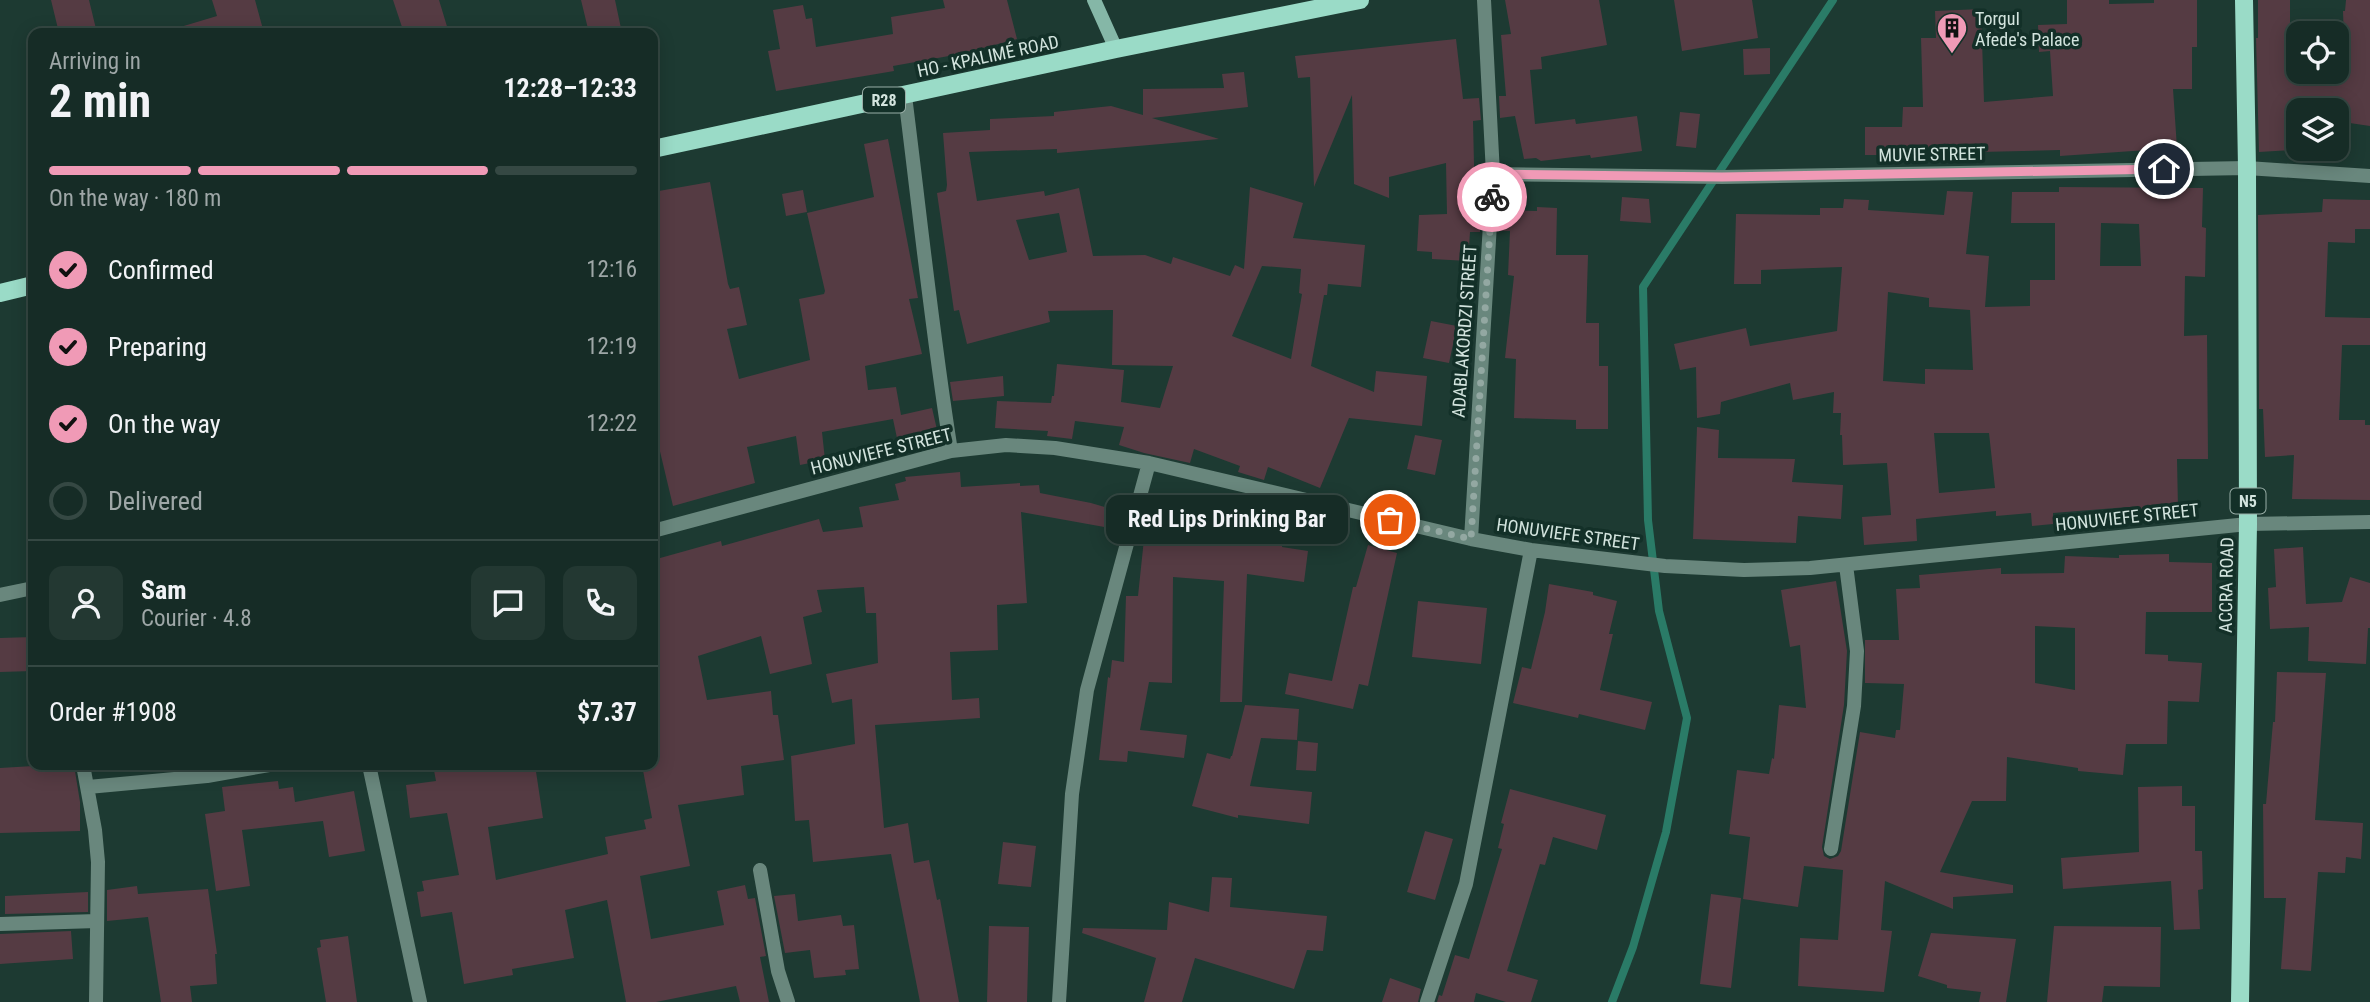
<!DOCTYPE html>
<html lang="en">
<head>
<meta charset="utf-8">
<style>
	:root { --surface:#162c26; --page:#233832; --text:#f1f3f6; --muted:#9ea7a7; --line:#354843; --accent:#f09ab6 }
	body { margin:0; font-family:"Roboto Condensed",sans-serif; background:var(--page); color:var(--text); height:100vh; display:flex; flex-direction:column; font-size:26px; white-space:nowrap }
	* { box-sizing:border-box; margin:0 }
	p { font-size:23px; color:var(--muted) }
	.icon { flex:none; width:38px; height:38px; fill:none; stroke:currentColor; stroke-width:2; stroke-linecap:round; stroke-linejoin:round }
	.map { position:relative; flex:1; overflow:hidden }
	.sheet { position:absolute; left:28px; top:28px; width:630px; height:742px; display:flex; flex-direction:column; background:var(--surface); border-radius:14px; box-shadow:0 4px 18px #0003,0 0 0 2px var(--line) }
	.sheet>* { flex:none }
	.controls { position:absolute; left:2286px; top:21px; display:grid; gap:14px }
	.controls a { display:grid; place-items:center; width:63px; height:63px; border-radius:14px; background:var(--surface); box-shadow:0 4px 18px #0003,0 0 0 2px var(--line); font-size:35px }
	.pin { position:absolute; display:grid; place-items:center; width:60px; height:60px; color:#fff; margin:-30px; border:4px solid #fff; border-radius:50%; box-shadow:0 2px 7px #0007 }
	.courier { position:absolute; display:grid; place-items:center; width:70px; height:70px; margin:-35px; border:5px solid #f09ab6; border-radius:50%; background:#fff; color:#222; box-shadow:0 2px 9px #0007 }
	.bubble { position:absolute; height:49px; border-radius:14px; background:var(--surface); box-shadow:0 4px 18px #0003,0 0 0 2px var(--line); font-size:23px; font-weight:700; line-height:49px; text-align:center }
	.head em { font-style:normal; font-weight:700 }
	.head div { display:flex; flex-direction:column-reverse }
	.head { display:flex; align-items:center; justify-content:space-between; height:119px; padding:0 21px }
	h1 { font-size:46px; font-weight:700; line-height:52px }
	.bar { display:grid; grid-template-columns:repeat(4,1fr); gap:10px 7px; align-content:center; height:84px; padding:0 21px }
	.bar i { height:9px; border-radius:5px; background:var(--line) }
	.bar .current { background:var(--accent) }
	.bar p { grid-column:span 4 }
	.line { display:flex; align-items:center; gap:18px; padding:0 21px; border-top:2px solid var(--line) }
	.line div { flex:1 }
	.round { display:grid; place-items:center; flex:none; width:74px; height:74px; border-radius:14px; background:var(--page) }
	ol { padding:0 21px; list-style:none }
	li { display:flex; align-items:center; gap:21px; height:77px }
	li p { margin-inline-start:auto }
	li .icon { padding:7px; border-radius:50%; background:var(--accent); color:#111; stroke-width:4 }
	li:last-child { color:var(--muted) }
	li i { width:38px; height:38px; border:4px solid var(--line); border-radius:50% }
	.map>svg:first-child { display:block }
</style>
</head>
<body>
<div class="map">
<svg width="2370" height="1002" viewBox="0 0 2370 1002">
	<rect width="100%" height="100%" fill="#1d3a32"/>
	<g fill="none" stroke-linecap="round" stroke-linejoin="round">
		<path stroke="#2a7b67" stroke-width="8" d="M1612,1002L1633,947L1666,832L1687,718L1659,611L1648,520L1643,287L1833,0"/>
	</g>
	<path fill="#553b43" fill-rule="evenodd" d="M51,0H89L97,33H59Z
		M212,0H255L264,33H178L177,28L217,16Z
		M393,0H439L449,33H404Z
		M581,0H615L622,33H589Z
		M943,0H1007L1017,39L960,54L893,66L894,71L776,91L768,51L780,49L773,10L803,5L806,19L812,18L816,47L893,34L891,17L945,8Z
		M1505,0H1599L1607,45L1541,57L1542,69L1530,70L1535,124L1575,119L1576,124L1637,116L1642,151L1591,158L1590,155L1541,161L1536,158L1524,159L1515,116L1500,118L1499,96H1506L1501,35L1511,34Z
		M1674,0H1752L1758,38L1682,51Z
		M2067,0H2109V4L2154,3V0H2197V47H2192V89H2173L2177,148L2060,156V150L1980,152V149L1900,148V155H1865V127H1902L1903,107H1923L1921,38H1936L1935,11L1981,9L1984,102L2053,96L2050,51L2039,52L2038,25L2067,24Z
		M2258,0H2290V65H2298V72H2336V40L2344,41L2343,11H2345L2346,0H2370V126L2336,121V110H2298V147H2290L2291,150L2259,152L2256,38H2258Z
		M1456,39L1463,99L1479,98L1481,120L1473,121L1475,208L1481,209L1480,232H1470L1468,261L1432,259V252L1417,251L1419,215L1447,214L1446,163L1389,177V198L1354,184L1352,95L1314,187L1310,77L1298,78L1295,56Z
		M1770,48V74L1744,75L1743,49Z
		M1244,72L1248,107L1152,118L1219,139L1057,153V149L969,152L977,201L1044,191L1045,196L1079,188L1093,256L1145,255L1171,264L1173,257L1230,276L1235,265L1244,269L1250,187L1303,203L1293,238L1365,245L1361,287L1328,284L1327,295H1324L1311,366L1374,392L1376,371L1427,376L1422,426L1349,418L1320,488L1268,467L1264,480L1238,472L1240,466L1194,449L1190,463L1144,453L1119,445L1124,427L1075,421L1072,439L1047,436L1048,431L995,428L997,401L1051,403L1052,396H1054L1057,364L1124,370L1121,402L1160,408L1173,366L1112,365L1113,310L1048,311L1050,322L967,344L959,310L954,311L937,193L946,191L947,185L943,133L990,130V119L1054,116V112L1111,106L1143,115V89L1224,88L1222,74ZM1059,213L1067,252L1029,260L1016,220ZM1262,266L1301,269L1299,293L1302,294L1291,359L1232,336Z
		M1680,112L1700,114L1696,148L1676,146Z
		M888,139L918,298L909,299L922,354L865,366L868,390L896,387L901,415L932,408L938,434L898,443L893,419L822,432L825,460L800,465L796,436L747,447L755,483L673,506L658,443L653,445V192L710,182L728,284L730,289L739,287L747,325L727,329L739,379L810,360L799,299L824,294L825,291L807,213L874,197L864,144Z
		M2059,187L2203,188L2202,227L2206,228L2205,277L2185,276L2184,336L2207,335L2208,459H2177L2178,509L2128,510V507L2053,513V524L2032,526L2031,513L1996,516V511L1916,519L1917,541L1864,545L1862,517L1891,515L1887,463L1843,465L1842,435H1840L1841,413H1833L1834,392L1793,400L1790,383L1721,402L1720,414L1697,418L1696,367L1680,370L1674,344L1746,328L1750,346L1837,331L1842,267L1761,270V284H1734L1736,214L1820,215V208H1843L1844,199L1869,200L1868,210L1944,215L1947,191L1973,192L1966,254L1989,256L1985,307L2030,306V280H2055V223H2011L2012,192H2059ZM2101,223L2139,224L2141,266H2100ZM1888,292L1929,298V307L1970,310L1973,370L1925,369V384L1883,381ZM1934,433H1989L1995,488L1939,493Z
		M803,190L807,212L786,216L782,194Z
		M1622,197L1649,199L1651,223L1620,221Z
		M2323,199L2370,200V229H2355V243L2328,242L2325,317L2370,318V345H2342L2339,420H2365V425H2370V500L2292,499L2294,455L2265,457L2263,409H2259L2258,215L2322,212Z
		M1537,207L1557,208L1556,255H1588L1586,323H1599V366H1608V429H1576V420L1514,418L1516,359L1505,358L1514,276L1508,275L1510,231H1499L1501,210L1537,211Z
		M1431,321L1457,326L1449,363L1423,358Z
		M1003,376L1004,396L953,401L950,382Z
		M1697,427L1719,430L1718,458L1795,459L1792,482L1843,485L1841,519L1798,516L1796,543L1693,539Z
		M1415,435L1442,440L1435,475L1407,469Z
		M960,472L961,487L1020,483V486L1039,485L1040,493L1091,503L1125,513L1121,530L1021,512L1027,603L997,605L998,650L950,652L952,700L979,698L980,718L875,725L884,828L908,823L914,863L929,860L937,900L940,899L959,1002H920L891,854L813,862L809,820L795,821L791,756L855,744L852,699L832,703L826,674L878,663L876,613H866L864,587L817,590L822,612L803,617L812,664L770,674L761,636L698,656L707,700L771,691L773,715H778L784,760L741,766L744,795L678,805L690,866L640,876L651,939L724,925L717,891L745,885L748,899L755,898L766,956L760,957L769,1002H740L736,986L656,1002H626L607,900L565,910L574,958L512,969L513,975L464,984L452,912L421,917L417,892L424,891L422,881L459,875L447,813L410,818L406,785L436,781L433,765H535L543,818L488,827L496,880L608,854L605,837L646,829L644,820L652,818L642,765H653V560L721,541L722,546L819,519L823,532L863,527L859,507L899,500L895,484L906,481L905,477Z
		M1144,518L1149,520L1146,535L1140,534Z
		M1229,524L1285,528L1282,547L1308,551L1304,582L1247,574L1242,702H1220L1224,581L1173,577L1172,683L1149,682L1140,730L1187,735L1184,758L1128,751L1127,762L1099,760L1108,677L1110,678L1112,660L1124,662L1126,596H1138L1144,539L1196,544V539L1227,543Z
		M1368,545L1397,553L1368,686L1359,684L1353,709L1285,694L1289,673L1332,681L1353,587H1356Z
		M2303,547L2306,604L2342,602L2350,577L2370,583V628H2368L2366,664L2308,661L2309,627L2270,629L2268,588L2276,587L2274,549Z
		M2169,554V562L2212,563V612H2146L2145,654L2168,655V661L2202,663L2199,702L2168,701L2167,744H2126L2123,775L2078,771V768L2007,757L2006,801H1972L1940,872L2013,885V893L1953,897V909L1885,881L1881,930L1892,931L1884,992L1798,986L1800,938L1838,940L1843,870L1804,866L1798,907L1743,899L1750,837L1729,834L1737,770L1769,774L1772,758L1774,759L1779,705L1806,708L1800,645L1790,647L1781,590L1836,581L1847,651L1844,705L1822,847L1824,856L1830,859L1838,856L1841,851L1860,732L1895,738L1896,730H1900L1904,684L1865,683V640H1899L1896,589L1920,588L1919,575L2001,568V574L2064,573L2065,556L2119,558V555ZM2035,626L2075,628V690L2035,683Z
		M1549,584L1593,592V595L1617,601L1609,634H1613L1600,690L1652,702L1645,730L1579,714L1578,718L1513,703L1522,667L1531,669L1545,612Z
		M1418,601L1487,608L1481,664L1412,657Z
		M33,637V671L0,672V638Z
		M2277,672L2326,673L2315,820L2363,823L2361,859L2346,857L2345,873L2318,872L2311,971L2281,969L2286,898H2264L2263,804H2266L2273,722H2275Z
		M1245,705L1299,709L1297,740L1261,738L1250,786L1312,792L1309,824L1238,815V818L1192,806L1207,753L1230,759L1231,756H1232Z
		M1298,741L1318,743L1316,771L1296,770Z
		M50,765H74L80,802V831L0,833V768Z
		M278,781L279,789L293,787L295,802L354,791L365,851L329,857L323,821L242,830L250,886L216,891L205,814L225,811L222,787Z
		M2182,786V806H2195V851H2202L2203,889L2198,890L2200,929L2174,930L2171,881L2063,889L2061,858L2139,852L2138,787Z
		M1510,789L1606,815L1597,850L1553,837L1545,865L1540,864L1507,971L1538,980L1531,1002H1506L1476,993L1474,1002H1437L1439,995L1442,996L1455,955L1469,959L1502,849L1498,848L1504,824L1501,823Z
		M1425,831L1453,839L1435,900L1407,892Z
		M1003,842L1036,846L1031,887L998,884Z
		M1212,877L1232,878L1230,907L1327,916L1323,951L1307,950L1294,989L1195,958L1182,1002H1144L1156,958L1082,933L1083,928L1167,930L1169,902L1209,912Z
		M137,886L138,894L208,889L217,954H215L217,984L190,986L192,1002H161L148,917L107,921V890Z
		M88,892V912L5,914V896Z
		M795,894L798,921L841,915L843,926L854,925L859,969L845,970L846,975L814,978L810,950L785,953L774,896Z
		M1711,894L1741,898L1731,988L1700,984Z
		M989,926L1029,927L1027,1002H987Z
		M2054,926L2161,927L2160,987L2104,986L2102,1002H2047Z
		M71,931L73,959L0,964V934Z
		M1931,933L2016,939L2006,1002H1979L1981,992L1947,988V985L1918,976Z
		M348,936L357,1002H326L317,948L321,947L320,940Z
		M1390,978L1421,989L1418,1002H1382Z"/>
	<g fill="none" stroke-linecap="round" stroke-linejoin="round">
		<path stroke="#69877d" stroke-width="14" d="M905,96C920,214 932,333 951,451
			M1493,174L1722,177L2247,168L2370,176
			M653,531L951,451L1006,445L1055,448L1149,463L1471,539L1531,550L1665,566L1744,570L1810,568L2248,524L2370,522
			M1471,539L1493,174L1484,0
			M0,595L33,588
			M83,765L95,830L98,862L96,1002
			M369,765L420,1002
			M88,787L207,776L269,765
			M1831,849L1854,706L1857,651L1846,565
			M760,870L778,971L788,1002
			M0,924L97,921
			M1059,1002L1072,794L1087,690L1149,463
			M1427,1002L1466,884L1531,550"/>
		<path stroke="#85b7a7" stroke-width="14" d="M1094,0L1116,49"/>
		<path stroke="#9adbc7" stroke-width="18" d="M653,149L1116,49L1360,0
			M0,293L33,285
			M2240,1002L2248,524L2247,168L2244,0"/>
	</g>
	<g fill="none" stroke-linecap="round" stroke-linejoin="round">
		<path stroke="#93a8a2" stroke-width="7" stroke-dasharray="0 12.6" d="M1390,520L1471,539L1492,197"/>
		<path stroke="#f09ab6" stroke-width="9" d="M1492,197L1493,174L1722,177L2164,169"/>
	</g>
	<defs>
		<g id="building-pin" transform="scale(1.575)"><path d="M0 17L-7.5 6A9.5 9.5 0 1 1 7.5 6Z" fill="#f09ab6" stroke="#133028"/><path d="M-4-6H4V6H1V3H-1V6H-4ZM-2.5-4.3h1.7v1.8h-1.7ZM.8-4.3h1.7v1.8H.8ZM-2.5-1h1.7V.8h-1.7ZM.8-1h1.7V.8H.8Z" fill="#111"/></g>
	</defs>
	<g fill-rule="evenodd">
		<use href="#building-pin" x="1952" y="28"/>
	</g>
	<g text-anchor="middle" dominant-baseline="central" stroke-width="7" stroke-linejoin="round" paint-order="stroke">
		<g fill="#133028" stroke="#99aea7" stroke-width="2">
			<rect x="863" y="87.5" width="42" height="25" rx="5"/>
			<rect x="2230.5" y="488.5" width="35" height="25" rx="5"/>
		</g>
		<g font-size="16" font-weight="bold" fill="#d3e4de">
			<text x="884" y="100">R28</text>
			<text x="2248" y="501">N5</text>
		</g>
		<g font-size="18" fill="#d3e4de" stroke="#133028" text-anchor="start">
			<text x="1975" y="18">TorguI<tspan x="1975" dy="21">Afede's Palace</tspan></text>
		</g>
		<g font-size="18" fill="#d3e4de" stroke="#133028">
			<text transform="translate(988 56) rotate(-12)">HO - KPALIMÉ ROAD</text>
			<text transform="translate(1932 154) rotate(-1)">MUVIE STREET</text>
			<text transform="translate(1464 331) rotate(-86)">ADABLAKORDZI STREET</text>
			<text transform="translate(881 451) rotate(-14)">HONUVIEFE STREET</text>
			<text transform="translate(2127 517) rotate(-6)">HONUVIEFE STREET</text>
			<text transform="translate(1568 534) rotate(8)">HONUVIEFE STREET</text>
			<text transform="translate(2226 585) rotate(-89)">ACCRA ROAD</text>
		</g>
	</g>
</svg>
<div class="controls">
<a><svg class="icon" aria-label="locate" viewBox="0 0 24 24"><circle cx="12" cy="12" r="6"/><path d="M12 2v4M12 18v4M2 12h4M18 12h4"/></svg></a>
<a><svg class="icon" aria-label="layers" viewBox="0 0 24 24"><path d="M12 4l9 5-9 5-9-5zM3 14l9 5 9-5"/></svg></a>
</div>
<div class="pin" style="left:1390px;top:520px;background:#ea580c"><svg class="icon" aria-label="bag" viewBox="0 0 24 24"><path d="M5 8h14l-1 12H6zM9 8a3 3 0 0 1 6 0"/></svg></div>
<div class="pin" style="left:2164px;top:169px;background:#1f2937"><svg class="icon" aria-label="home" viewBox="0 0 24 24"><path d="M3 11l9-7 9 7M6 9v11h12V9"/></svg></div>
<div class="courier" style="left:1492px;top:197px"><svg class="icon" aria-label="bike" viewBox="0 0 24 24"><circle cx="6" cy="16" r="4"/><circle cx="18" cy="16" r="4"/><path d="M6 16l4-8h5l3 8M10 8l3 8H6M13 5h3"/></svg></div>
<div class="bubble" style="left:1106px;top:495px;width:242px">Red Lips Drinking Bar</div>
<section class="sheet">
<div class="head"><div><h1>2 min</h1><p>Arriving in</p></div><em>12:28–12:33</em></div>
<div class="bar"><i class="current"></i><i class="current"></i><i class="current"></i><i></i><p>On the way · 180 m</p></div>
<ol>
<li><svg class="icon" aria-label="check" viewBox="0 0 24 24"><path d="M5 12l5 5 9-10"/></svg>Confirmed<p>12:16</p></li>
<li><svg class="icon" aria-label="check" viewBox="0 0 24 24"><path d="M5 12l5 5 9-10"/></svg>Preparing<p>12:19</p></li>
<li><svg class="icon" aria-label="check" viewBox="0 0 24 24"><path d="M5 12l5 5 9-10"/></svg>On the way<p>12:22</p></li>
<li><i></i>Delivered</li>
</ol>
<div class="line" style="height:126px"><a class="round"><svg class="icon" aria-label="person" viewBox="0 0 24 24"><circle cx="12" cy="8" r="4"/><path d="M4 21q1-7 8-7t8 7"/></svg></a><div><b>Sam</b><p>Courier · 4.8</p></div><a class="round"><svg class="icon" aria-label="chat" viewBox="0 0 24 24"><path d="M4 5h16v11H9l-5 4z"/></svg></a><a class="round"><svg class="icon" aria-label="phone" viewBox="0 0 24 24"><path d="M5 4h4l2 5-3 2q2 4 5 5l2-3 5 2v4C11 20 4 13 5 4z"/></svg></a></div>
<div class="line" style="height:91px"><div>Order #1908</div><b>$7.37</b></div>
</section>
</div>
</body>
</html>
